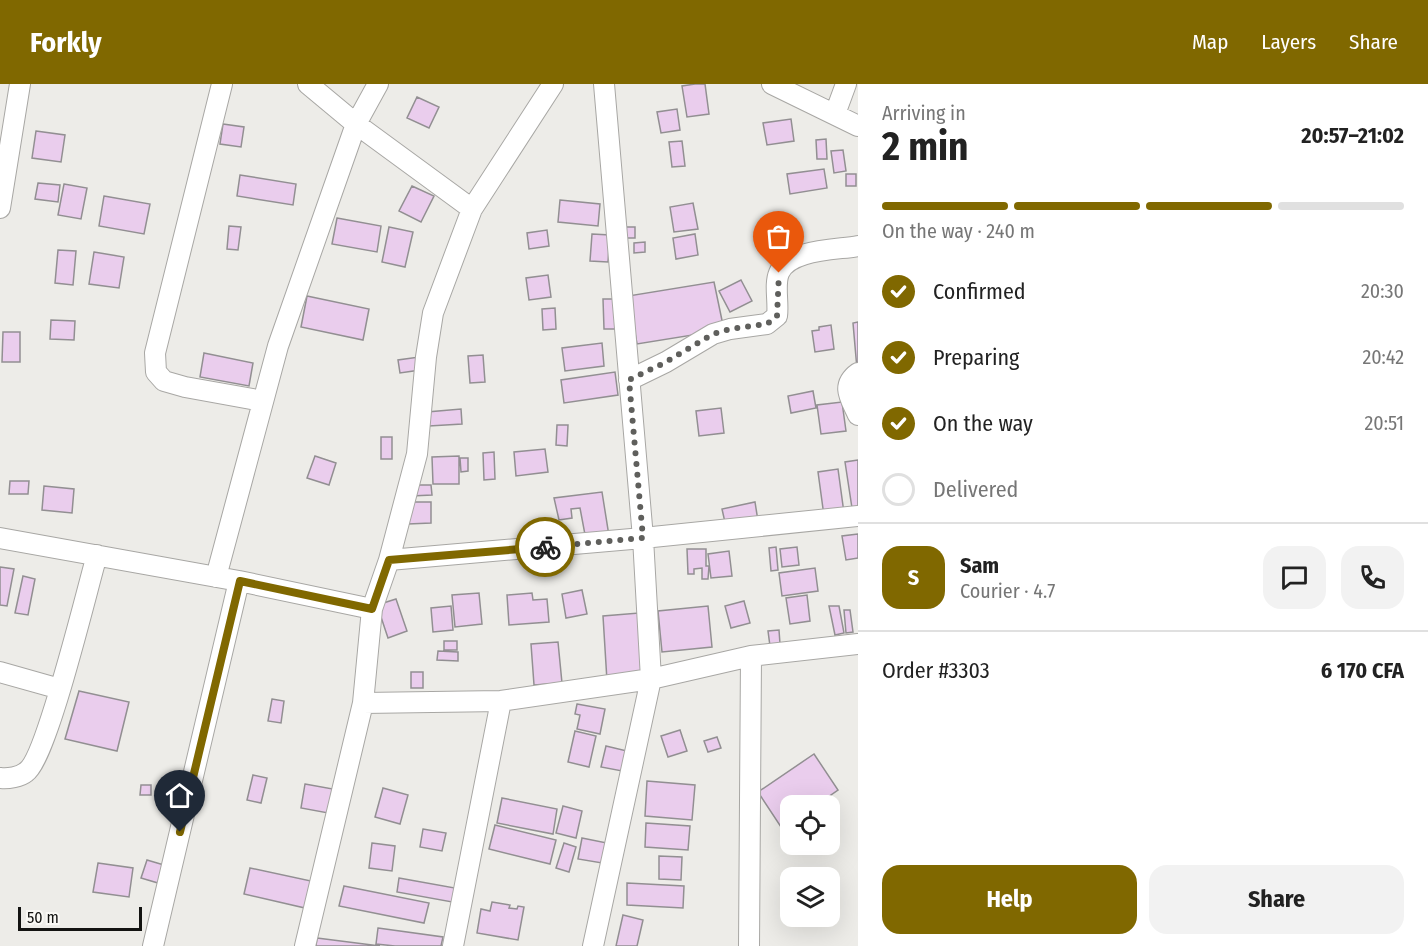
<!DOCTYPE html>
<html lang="en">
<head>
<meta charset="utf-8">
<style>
	:root { --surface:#fff; --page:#f2f2f2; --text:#222; --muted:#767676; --line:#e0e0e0; --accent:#806800 }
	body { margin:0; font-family:"Fira Sans Condensed",sans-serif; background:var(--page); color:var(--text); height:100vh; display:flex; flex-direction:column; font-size:22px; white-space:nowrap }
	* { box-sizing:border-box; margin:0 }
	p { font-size:20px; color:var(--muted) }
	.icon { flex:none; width:33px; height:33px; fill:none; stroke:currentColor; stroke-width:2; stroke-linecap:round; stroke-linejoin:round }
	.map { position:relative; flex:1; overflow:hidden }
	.side { display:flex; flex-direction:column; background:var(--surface); width:570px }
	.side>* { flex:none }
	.buttons { position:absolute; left:780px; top:711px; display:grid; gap:12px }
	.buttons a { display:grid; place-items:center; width:60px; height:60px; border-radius:12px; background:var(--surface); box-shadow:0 6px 24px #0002; font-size:30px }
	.scale { position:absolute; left:18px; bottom:15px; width:124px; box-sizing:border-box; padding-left:6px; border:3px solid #131311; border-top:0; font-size:16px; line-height:21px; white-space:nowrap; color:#131311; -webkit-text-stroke:4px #faf9f5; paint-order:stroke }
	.pin { position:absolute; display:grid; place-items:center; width:51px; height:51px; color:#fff; margin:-62px -26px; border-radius:50% 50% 50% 0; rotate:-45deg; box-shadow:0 0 6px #0007 }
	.pin .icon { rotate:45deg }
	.courier { position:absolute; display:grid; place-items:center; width:60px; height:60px; margin:-30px; border:4px solid #806800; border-radius:50%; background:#fff; color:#222; box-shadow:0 2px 8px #0007 }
	.headline em { font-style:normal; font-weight:700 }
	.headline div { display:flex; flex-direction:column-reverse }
	.headline { display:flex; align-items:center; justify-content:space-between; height:102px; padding:0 24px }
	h1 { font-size:39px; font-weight:700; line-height:45px }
	.bar { display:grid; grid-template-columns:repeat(4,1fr); gap:9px 6px; align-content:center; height:72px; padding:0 24px }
	.bar i { height:8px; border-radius:4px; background:var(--line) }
	.bar .selected { background:var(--accent) }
	.bar p { grid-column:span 4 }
	.line { display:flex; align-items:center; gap:15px; padding:0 24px; border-top:2px solid var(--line) }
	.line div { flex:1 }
	.round { display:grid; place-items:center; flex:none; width:63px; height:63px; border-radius:18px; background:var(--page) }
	ol { padding:0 24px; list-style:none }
	li { display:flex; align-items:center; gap:18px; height:66px }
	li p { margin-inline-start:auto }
	li .icon { padding:6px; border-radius:50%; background:var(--accent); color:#fff; stroke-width:4 }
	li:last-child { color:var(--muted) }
	li i { width:33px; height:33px; border:3px solid var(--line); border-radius:50% }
	.cta { display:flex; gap:12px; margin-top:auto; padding:12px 24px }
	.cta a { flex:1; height:69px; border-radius:18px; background:var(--accent); color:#fff; font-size:24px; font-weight:700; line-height:69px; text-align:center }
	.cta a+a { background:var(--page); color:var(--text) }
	header { display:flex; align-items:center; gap:36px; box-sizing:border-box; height:84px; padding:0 30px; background:var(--accent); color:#fff }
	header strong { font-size:28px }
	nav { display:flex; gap:33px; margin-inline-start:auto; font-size:21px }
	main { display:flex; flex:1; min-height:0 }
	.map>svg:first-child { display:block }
</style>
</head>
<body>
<header>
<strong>Forkly</strong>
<nav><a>Map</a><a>Layers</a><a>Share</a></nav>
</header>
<main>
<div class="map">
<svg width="858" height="862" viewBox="0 0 858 862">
	<rect width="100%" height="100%" fill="#edece8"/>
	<path fill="#eacded" stroke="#928f92" stroke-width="1.5" d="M695,0H705L709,30L687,33L682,2Z
		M417,13L439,23L429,44L407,34Z
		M677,25L680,46L661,49L657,28Z
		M791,35L794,57L767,61L763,39Z
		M223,40L244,43L241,63L220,60Z
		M36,47L65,51L61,78L32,74Z
		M826,55L827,75H817L816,56Z
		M682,57L685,82L672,83L669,58Z
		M843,66L846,87L834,89L831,67Z
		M824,85L827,104L790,110L787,90Z
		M846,90H856V102H846Z
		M240,91L296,100L293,121L237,112Z
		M38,99L60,101L58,118L35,115Z
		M64,100L87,104L81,135L58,131Z
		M412,102L434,112L421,138L399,127Z
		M104,112L150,120L144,150L99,142Z
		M560,116L600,120L598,142L558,138Z
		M693,119L698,145L674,148L670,123Z
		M337,134L381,142L377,168L332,160Z
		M229,142L241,143L238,166L227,165Z
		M389,143L413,148L405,183L382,178Z
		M624,143H635V154H624Z
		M547,146L549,162L529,165L527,149Z
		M592,150L610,151L608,178L590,177Z
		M695,150L698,171L676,175L673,154Z
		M645,158V168L634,169V159Z
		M58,166L76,167L73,201L55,199Z
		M94,168L124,173L119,204L89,200Z
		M548,191L551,213L529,216L526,194Z
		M741,196L752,217L730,228L719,207Z
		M714,198L724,246L637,260L628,212Z
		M307,212L369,225L363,256L301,243Z
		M603,215H615V245H604Z
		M555,224L556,245L543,246L542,225Z
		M51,236L75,237L74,256L50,255Z
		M858,238V285H857L853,239Z
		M831,241L834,265L815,268L812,247L819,246V243Z
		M3,248H20V278H2Z
		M602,259L604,282L565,287L562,264Z
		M204,269L253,279L249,302L200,293Z
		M483,271L485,298L470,299L468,272Z
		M419,273L420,286L400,289L398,276Z
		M615,288L618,311L564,319L561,296Z
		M813,307L816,324L791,329L788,312Z
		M842,318L846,347L821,350L817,321Z
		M721,324L724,349L699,352L696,327Z
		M461,325L462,340L429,342L427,328Z
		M557,341H568L567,362L556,361Z
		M381,353H392V375H381Z
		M545,365L548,388L516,392L514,368Z
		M494,368L495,395L484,396L483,369Z
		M315,372L336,379L329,401L307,394Z
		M459,372V400H433L432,373Z
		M460,374H468V387L461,388Z
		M858,376V423L852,424L845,378Z
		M838,385L844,429L824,432L818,388Z
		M10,397H29L28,410H9Z
		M411,401H431L432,411L411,412Z
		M44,402L74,405L72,429L42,426Z
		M602,408L609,452L586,456L580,424L571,425L572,434L559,436L554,414Z
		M407,418H431V439L408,440Z
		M755,418L758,437L726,443L722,425Z
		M858,450V474L846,476L842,452Z
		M776,463L778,486L771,487L769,464Z
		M797,463L799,481L782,483L780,465Z
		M687,465H706V482H709L708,495H702V484L694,485V490H688Z
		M729,467L732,492L711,494L708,470Z
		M0,483L14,485L7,522L0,521Z
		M815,484L818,507L782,512L779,489Z
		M23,492L35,495L28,531L15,529Z
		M582,506L587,530L566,534L562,510Z
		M479,509L482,540L455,543L452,511Z
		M532,509L533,516L547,515L549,538L509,541L507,511Z
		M807,511L810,537L790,540L786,514Z
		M396,515L407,547L388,554L377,521Z
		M744,517L750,539L731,544L725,522Z
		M451,522L453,546L433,548L431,524Z
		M708,522L712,563L662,568L658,527Z
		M829,522H839L844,549L835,551Z
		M844,526H850L853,548L846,549Z
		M639,529L641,594L607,597L603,532Z
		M779,546L780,560L770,562L768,547Z
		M444,557H457V566H444Z
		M558,558L562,599L534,601L531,560Z
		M438,567L458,568V577L437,576Z
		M411,588H423V604H411Z
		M79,607L129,618L117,667L65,655Z
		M272,615L284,617L281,639L268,637Z
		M577,620L605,625L600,650L577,645L580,631L575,630Z
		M680,646L687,667L668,673L661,652Z
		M575,647L596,652L589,683L568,678Z
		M717,653L721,664L708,668L704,657Z
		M606,662L627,667L622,687L601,683Z
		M814,670L838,706L815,722H790V737L781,743L758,708Z
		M253,691L267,694L261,719L247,716Z
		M647,697L695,701L692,736L645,732Z
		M305,700L333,705L328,729L301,724Z
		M141,701H151V711H140Z
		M383,704L408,711L400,740L375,733Z
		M502,714L557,725L553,750L497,739Z
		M563,722L582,727L576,754L556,749Z
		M646,739L690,742L688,766L645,763Z
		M495,741L556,756L550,780L489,765Z
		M423,745L446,749L442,767L420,763Z
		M582,754L607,759L602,779L578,775Z
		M372,759L395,762L392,787L369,784Z
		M564,759L576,763L569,788L556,784Z
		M659,772L682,773L681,796L659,795Z
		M147,776L164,781L158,799L141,794Z
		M98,779L133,784L129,813L93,808Z
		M250,784L311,797L305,824L244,810Z
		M399,794L455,804L452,818L397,808Z
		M627,799L684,802L683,824L627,821Z
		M344,802L429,819L424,839L339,822Z
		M492,818L510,821L509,824L517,825L518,822L524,823L518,856L477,849L481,825L490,827Z
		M623,831L643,836L637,862H616Z
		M378,844L443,853L441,862H395L376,860Z
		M317,854L380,862H316Z"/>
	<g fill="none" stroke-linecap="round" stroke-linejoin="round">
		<g stroke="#a8a7a4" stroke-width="22">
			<path id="minor" d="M222,0L155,269L156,288L164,297L185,303L263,317
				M308,0L356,40L472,125
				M772,0L858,42
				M835,30L846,0
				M0,124L20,0
				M858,289C840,302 851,315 858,331
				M629,296L666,278L713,250L730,245L767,240L777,232C779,219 774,201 779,189C789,165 836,166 858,162
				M0,454L239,497L372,525
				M389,476L643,454L858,432
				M216,493L278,262L356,40L378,0
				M0,588L60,605
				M363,619L501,617L651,595L751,572L858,560
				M0,694C8,695 20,693 26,688C47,674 87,505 97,471
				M153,862L239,497
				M305,862L363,619L372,525L389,476L417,370L426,273L433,229L472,125L553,0
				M453,862L501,617
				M593,862L651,595L643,454L604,0
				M749,862L751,572"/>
		</g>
		<use href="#minor" stroke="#fff" stroke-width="20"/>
	</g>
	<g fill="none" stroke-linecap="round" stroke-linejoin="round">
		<path stroke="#5f5f5c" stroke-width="6" stroke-dasharray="0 10.8" d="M545,463L643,454L629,296L666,278L713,250L730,245L767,240L777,232L779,189"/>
		<path stroke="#806800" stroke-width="8" d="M180,748L240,497L372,525L389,476L545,463"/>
	</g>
</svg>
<div class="buttons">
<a><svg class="icon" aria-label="locate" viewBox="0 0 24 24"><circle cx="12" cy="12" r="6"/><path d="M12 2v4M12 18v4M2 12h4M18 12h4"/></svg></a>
<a><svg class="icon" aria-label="layers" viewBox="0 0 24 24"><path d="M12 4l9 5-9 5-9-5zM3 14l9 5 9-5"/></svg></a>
</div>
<div class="scale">50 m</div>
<div class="pin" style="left:779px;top:189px;background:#ea580c"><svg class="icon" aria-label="bag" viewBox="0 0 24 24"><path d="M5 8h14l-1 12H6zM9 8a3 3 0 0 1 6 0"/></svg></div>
<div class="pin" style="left:180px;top:748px;background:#1f2937"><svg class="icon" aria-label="home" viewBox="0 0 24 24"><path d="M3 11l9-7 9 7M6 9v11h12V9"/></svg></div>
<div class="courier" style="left:545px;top:463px"><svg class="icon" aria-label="bike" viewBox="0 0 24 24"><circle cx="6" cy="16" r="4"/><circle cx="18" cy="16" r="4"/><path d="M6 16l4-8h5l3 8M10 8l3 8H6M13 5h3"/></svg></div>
</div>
<section class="side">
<div class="headline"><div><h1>2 min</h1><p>Arriving in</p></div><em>20:57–21:02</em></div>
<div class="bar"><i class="selected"></i><i class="selected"></i><i class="selected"></i><i></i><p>On the way · 240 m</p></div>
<ol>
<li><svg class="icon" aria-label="check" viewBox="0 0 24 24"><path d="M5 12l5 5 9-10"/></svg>Confirmed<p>20:30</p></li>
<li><svg class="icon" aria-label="check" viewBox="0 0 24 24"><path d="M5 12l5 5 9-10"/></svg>Preparing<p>20:42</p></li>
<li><svg class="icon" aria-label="check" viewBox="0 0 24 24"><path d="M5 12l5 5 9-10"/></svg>On the way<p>20:51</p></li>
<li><i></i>Delivered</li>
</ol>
<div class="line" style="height:108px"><b class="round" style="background:var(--accent);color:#fff">S</b><div><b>Sam</b><p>Courier · 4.7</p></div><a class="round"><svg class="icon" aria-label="chat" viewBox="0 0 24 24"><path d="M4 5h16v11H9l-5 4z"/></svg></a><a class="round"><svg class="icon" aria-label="phone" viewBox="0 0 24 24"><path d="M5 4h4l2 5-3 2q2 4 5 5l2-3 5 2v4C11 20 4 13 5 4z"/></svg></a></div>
<div class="line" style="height:78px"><div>Order #3303</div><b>6 170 CFA</b></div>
<div class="cta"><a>Help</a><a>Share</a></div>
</section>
</main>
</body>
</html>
